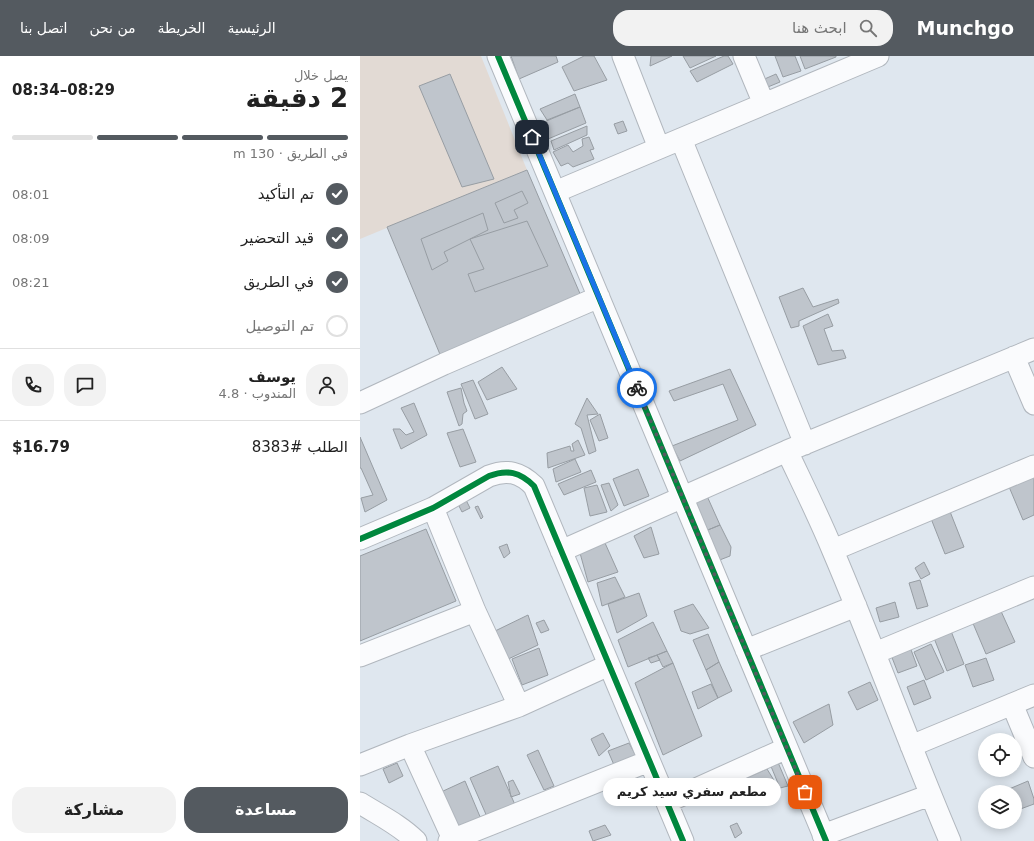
<!DOCTYPE html>
<html lang="ar">
<head>
<meta charset="utf-8">
<style>
	:root { --surface:#fff; --page:#f2f2f2; --text:#222; --muted:#767676; --line:#e0e0e0; --accent:#545a60 }
	body { margin:0; font-family:"DejaVu Sans",Vazirmatn,sans-serif; background:var(--page); color:var(--text); direction:rtl; height:100vh; display:flex; flex-direction:column; font-size:15px; white-space:nowrap }
	* { box-sizing:border-box; margin:0 }
	p { font-size:13px; color:var(--muted) }
	.icon { flex:none; width:22px; height:22px; fill:none; stroke:currentColor; stroke-width:2; stroke-linecap:round; stroke-linejoin:round }
	.map { position:relative; flex:1; overflow:hidden; direction:ltr }
	.side { display:flex; flex-direction:column; background:var(--surface); width:360px }
	.side>* { flex:none }
	.tools { position:absolute; left:618px; top:677px; display:grid; gap:8px }
	.tools a { display:grid; place-items:center; width:44px; height:44px; border-radius:50%; background:var(--surface); box-shadow:0 2px 10px #0003; font-size:20px }
	.pin { position:absolute; display:grid; place-items:center; width:34px; height:34px; color:#fff; margin:-17px; border-radius:8px; box-shadow:0 2px 6px #0006 }
	.courier { position:absolute; display:grid; place-items:center; width:40px; height:40px; margin:-20px; border:3px solid #1a73e8; border-radius:50%; background:#fff; color:#222; box-shadow:0 1px 5px #0007 }
	.bubble { position:absolute; height:28px; border-radius:14px; background:var(--surface); box-shadow:0 2px 10px #0003; font-size:13px; font-weight:700; line-height:28px; text-align:center; direction:rtl }
	.summary em { font-style:normal; font-weight:700 }
	.summary div { display:flex; flex-direction:column-reverse }
	.summary { display:flex; align-items:center; justify-content:space-between; height:68px; padding:0 12px }
	h1 { font-size:26px; font-weight:700; line-height:30px }
	.bar { display:grid; grid-template-columns:repeat(4,1fr); gap:6px 4px; align-content:center; height:48px; padding:0 12px }
	.bar i { height:5px; border-radius:3px; background:var(--line) }
	.bar .on { background:var(--accent) }
	.bar p { grid-column:span 4 }
	.line { display:flex; align-items:center; gap:10px; padding:0 12px; border-top:1px solid var(--line) }
	.line div { flex:1 }
	.round { display:grid; place-items:center; flex:none; width:42px; height:42px; border-radius:16px; background:var(--page) }
	ol { padding:0 12px; list-style:none }
	li { display:flex; align-items:center; gap:12px; height:44px }
	li p { margin-inline-start:auto }
	li .icon { padding:4px; border-radius:50%; background:var(--accent); color:#fff; stroke-width:4 }
	li:last-child { color:var(--muted) }
	li i { width:22px; height:22px; border:2px solid var(--line); border-radius:50% }
	.cta { display:flex; gap:8px; margin-top:auto; padding:8px 12px }
	.cta a { flex:1; height:46px; border-radius:16px; background:var(--accent); color:#fff; font-size:16px; font-weight:700; line-height:46px; text-align:center }
	.cta a+a { background:var(--page); color:var(--text) }
	header { display:flex; align-items:center; gap:24px; box-sizing:border-box; height:56px; padding:0 20px; background:var(--accent); color:#fff }
	header strong { font-size:19px }
	nav { display:flex; gap:22px; margin-inline-start:auto; font-size:14px }
	.search { width:280px; height:36px; background:var(--page); display:flex; align-items:center; gap:10px; box-sizing:border-box; padding:0 14px; border-radius:16px; color:var(--muted); font-size:15px }
	main { display:flex; flex:1; min-height:0 }
	.map>svg:first-child { display:block }
</style>
</head>
<body>
<header>
<strong>Munchgo</strong>
<div class="search"><svg class="icon" aria-label="search" viewBox="0 0 24 24"><circle cx="10" cy="10" r="6"/><path d="M15 15l6 6"/></svg>ابحث هنا</div>
<nav><a>الرئيسية</a><a>الخريطة</a><a>من نحن</a><a>اتصل بنا</a></nav>
</header>
<main>
<div class="map">
<svg width="674" height="785" viewBox="0 0 674 785">
	<rect width="100%" height="100%" fill="#dfe7ef"/>
	<path fill="#e2dad4" d="M0,0H121L167,114L0,183Z"/>
	<path fill="#bfc5cc" stroke="#979da3" d="M151,0H196L198,6L159,23Z
		M224,0H234L247,24L214,35L202,11Z
		M291,0H312L290,10Z
		M323,0H356L330,12Z
		M364,0H368L373,8L337,26L330,15Z
		M415,0H435L441,15L423,21Z
		M440,0H476V1L445,13Z
		M90,18L134,123L102,131L59,30Z
		M416,18L420,26L403,33L400,25Z
		M215,38L220,51L187,64L180,53Z
		M220,51L226,67L188,83L184,66Z
		M263,65L267,75L258,78L254,68Z
		M227,70V79L194,94L191,85Z
		M229,81L234,93L230,94L234,103L213,111L208,107L201,110L193,96L208,89L213,96L223,90L222,83Z
		M167,114L224,247L84,308L27,171Z
		M162,135L168,147L154,154L158,162L144,167L135,147Z
		M123,157L128,174L84,196L88,205L72,214L61,183Z
		M167,165L188,210L115,236L108,218L124,213L110,183Z
		M443,232L453,251L478,243L479,247L439,265V270L431,272L419,241Z
		M468,258L473,270L464,273L472,295L483,294L486,302L458,309L443,270Z
		M142,311L157,333L127,344L118,326Z
		M370,313L396,369L320,405L312,390L378,364L363,328L314,345L309,335Z
		M113,324L128,358L115,363L101,328Z
		M101,332L104,347L107,355L103,358L102,368L99,370L87,336Z
		M227,342L238,358L227,359L236,395L229,398L221,372L215,368Z
		M54,347L67,379L41,393L33,373H40L46,379L54,376L41,352Z
		M240,358L248,382L239,385L230,364Z
		M103,373L116,406L100,411L87,377Z
		M0,381L27,444L5,456L1,442L13,439L1,412H0Z
		M218,384L225,399L188,412L187,397L210,390L211,395H214L212,388Z
		M215,403L221,416L196,426L193,413Z
		M278,413L289,440L264,450L253,423Z
		M231,414L236,426L204,439L198,428Z
		M674,415V459L663,464L647,426Z
		M249,427L258,449L251,455L241,429Z
		M237,429L247,456L230,460L224,432Z
		M347,440L360,469L338,478L331,448Z
		M106,444L110,452L102,456L98,448Z
		M118,450L123,461L121,463L115,451Z
		M589,453L604,491L585,498L570,460Z
		M360,469L371,491L370,500L357,505L343,476Z
		M291,471L299,498L284,502L274,480Z
		M66,473L96,545L0,585V500Z
		M245,487L258,516L228,526L220,497Z
		M147,488L150,497L144,502L139,491Z
		M564,506L570,518L561,523L555,512Z
		M255,521L265,541L242,550L237,527Z
		M560,524L568,550L557,553L549,527Z
		M279,537L287,560L257,577L248,548Z
		M535,546L539,561L520,566L516,552Z
		M333,548L349,572L330,578L321,575L314,555Z
		M640,553L655,586L626,598L612,565Z
		M168,559L178,589L142,606L133,576Z
		M184,564L189,574L181,577L176,567Z
		M293,566L307,595L268,611L258,584Z
		M589,570L604,608L587,615L572,577Z
		M348,578L359,606L346,614L333,584Z
		M571,588L584,616L566,624L554,596Z
		M550,591L557,610L538,617L531,599Z
		M179,592L188,619L162,629L152,603Z
		M307,595L313,607L303,611L297,599Z
		M297,599L300,604L291,607L288,602Z
		M626,602L634,624L613,631L605,609Z
		M359,606L372,635L358,642L346,614Z
		M313,607L342,680L303,699L275,627Z
		M564,624L571,642L554,649L547,631Z
		M510,626L518,644L497,654L488,636Z
		M351,628L358,642L338,653L332,636Z
		M469,648L473,669L444,687L433,666Z
		M243,677L250,690L239,700L231,683Z
		M269,687L276,700L254,709L248,695Z
		M178,694L194,730L184,734L167,699Z
		M417,704L428,730L420,732L410,708Z
		M37,707L43,720L29,727L23,713Z
		M138,710L156,751L128,763L110,722Z
		M407,713L420,734L390,748L381,724Z
		M153,724L160,738L151,741L148,726Z
		M105,725L121,763L97,773L81,736Z
		M668,725L674,743V748L655,755V736H642Z
		M377,767L382,777L375,782L370,770Z
		M245,769L251,779L233,785L229,775Z"/>
	<g fill="none" stroke-linecap="round" stroke-linejoin="round">
		<g stroke="#b1b7be" stroke-width="23">
			<path id="minor" d="M138,0L466,785
				M263,0L299,92
				M384,0L404,48
				M321,83L445,388
				M195,136L518,0
				M654,301L674,348
				M0,347L84,308L239,241
				M427,395C443,429 459,461 473,495C514,591 549,689 590,785
				M73,452L115,555L159,650
				M0,483L73,452L129,420C147,413 160,416 174,430L323,785
				M473,494L674,410
				M201,495L427,395L674,293
				M386,594L496,550
				M515,597L674,531
				M0,600L115,555
				M652,648L674,701
				M50,689L93,783
				M551,690L674,639
				M0,709L50,689L159,650L249,609
				M307,746L427,692
				M0,747C19,759 40,769 56,785
				M463,779L570,739
				M89,785L289,705"/>
		</g>
		<use href="#minor" stroke="#fafbfd" stroke-width="21"/>
		<g stroke="#fff" stroke-width="8">
			<path id="cycleway" d="M138,0L466,785
				M0,483L73,452L129,420C147,413 160,416 174,430L323,785"/>
		</g>
		<use href="#cycleway" stroke="#00873e" stroke-width="6"/>
	</g>
	<g fill="none" stroke-linecap="round" stroke-linejoin="round">
		<path stroke="#545a60" stroke-width="4" stroke-dasharray="0 7.2" d="M277,332L445,736"/>
		<path stroke="#1a73e8" stroke-width="5" d="M172,81L277,332"/>
	</g>
</svg>
<div class="tools">
<a><svg class="icon" aria-label="locate" viewBox="0 0 24 24"><circle cx="12" cy="12" r="6"/><path d="M12 2v4M12 18v4M2 12h4M18 12h4"/></svg></a>
<a><svg class="icon" aria-label="layers" viewBox="0 0 24 24"><path d="M12 4l9 5-9 5-9-5zM3 14l9 5 9-5"/></svg></a>
</div>
<div class="pin" style="left:445px;top:736px;background:#ea580c"><svg class="icon" aria-label="bag" viewBox="0 0 24 24"><path d="M5 8h14l-1 12H6zM9 8a3 3 0 0 1 6 0"/></svg></div>
<div class="pin" style="left:172px;top:81px;background:#1f2937"><svg class="icon" aria-label="home" viewBox="0 0 24 24"><path d="M3 11l9-7 9 7M6 9v11h12V9"/></svg></div>
<div class="courier" style="left:277px;top:332px"><svg class="icon" aria-label="bike" viewBox="0 0 24 24"><circle cx="6" cy="16" r="4"/><circle cx="18" cy="16" r="4"/><path d="M6 16l4-8h5l3 8M10 8l3 8H6M13 5h3"/></svg></div>
<div class="bubble" style="left:243px;top:722px;width:178px">مطعم سفري سيد كريم</div>
</div>
<section class="side">
<div class="summary"><div><h1>2 دقيقة</h1><p>يصل خلال</p></div><em>08:29–08:34</em></div>
<div class="bar"><i class="on"></i><i class="on"></i><i class="on"></i><i></i><p>في الطريق · 130 m</p></div>
<ol>
<li><svg class="icon" aria-label="check" viewBox="0 0 24 24"><path d="M5 12l5 5 9-10"/></svg>تم التأكيد<p>08:01</p></li>
<li><svg class="icon" aria-label="check" viewBox="0 0 24 24"><path d="M5 12l5 5 9-10"/></svg>قيد التحضير<p>08:09</p></li>
<li><svg class="icon" aria-label="check" viewBox="0 0 24 24"><path d="M5 12l5 5 9-10"/></svg>في الطريق<p>08:21</p></li>
<li><i></i>تم التوصيل</li>
</ol>
<div class="line" style="height:72px"><a class="round"><svg class="icon" aria-label="person" viewBox="0 0 24 24"><circle cx="12" cy="8" r="4"/><path d="M4 21q1-7 8-7t8 7"/></svg></a><div><b>يوسف</b><p>المندوب · 4.8</p></div><a class="round"><svg class="icon" aria-label="chat" viewBox="0 0 24 24"><path d="M4 5h16v11H9l-5 4z"/></svg></a><a class="round"><svg class="icon" aria-label="phone" viewBox="0 0 24 24"><path d="M5 4h4l2 5-3 2q2 4 5 5l2-3 5 2v4C11 20 4 13 5 4z"/></svg></a></div>
<div class="line" style="height:52px"><div>الطلب #8383</div><b>$16.79</b></div>
<div class="cta"><a>مساعدة</a><a>مشاركة</a></div>
</section>
</main>
</body>
</html>
